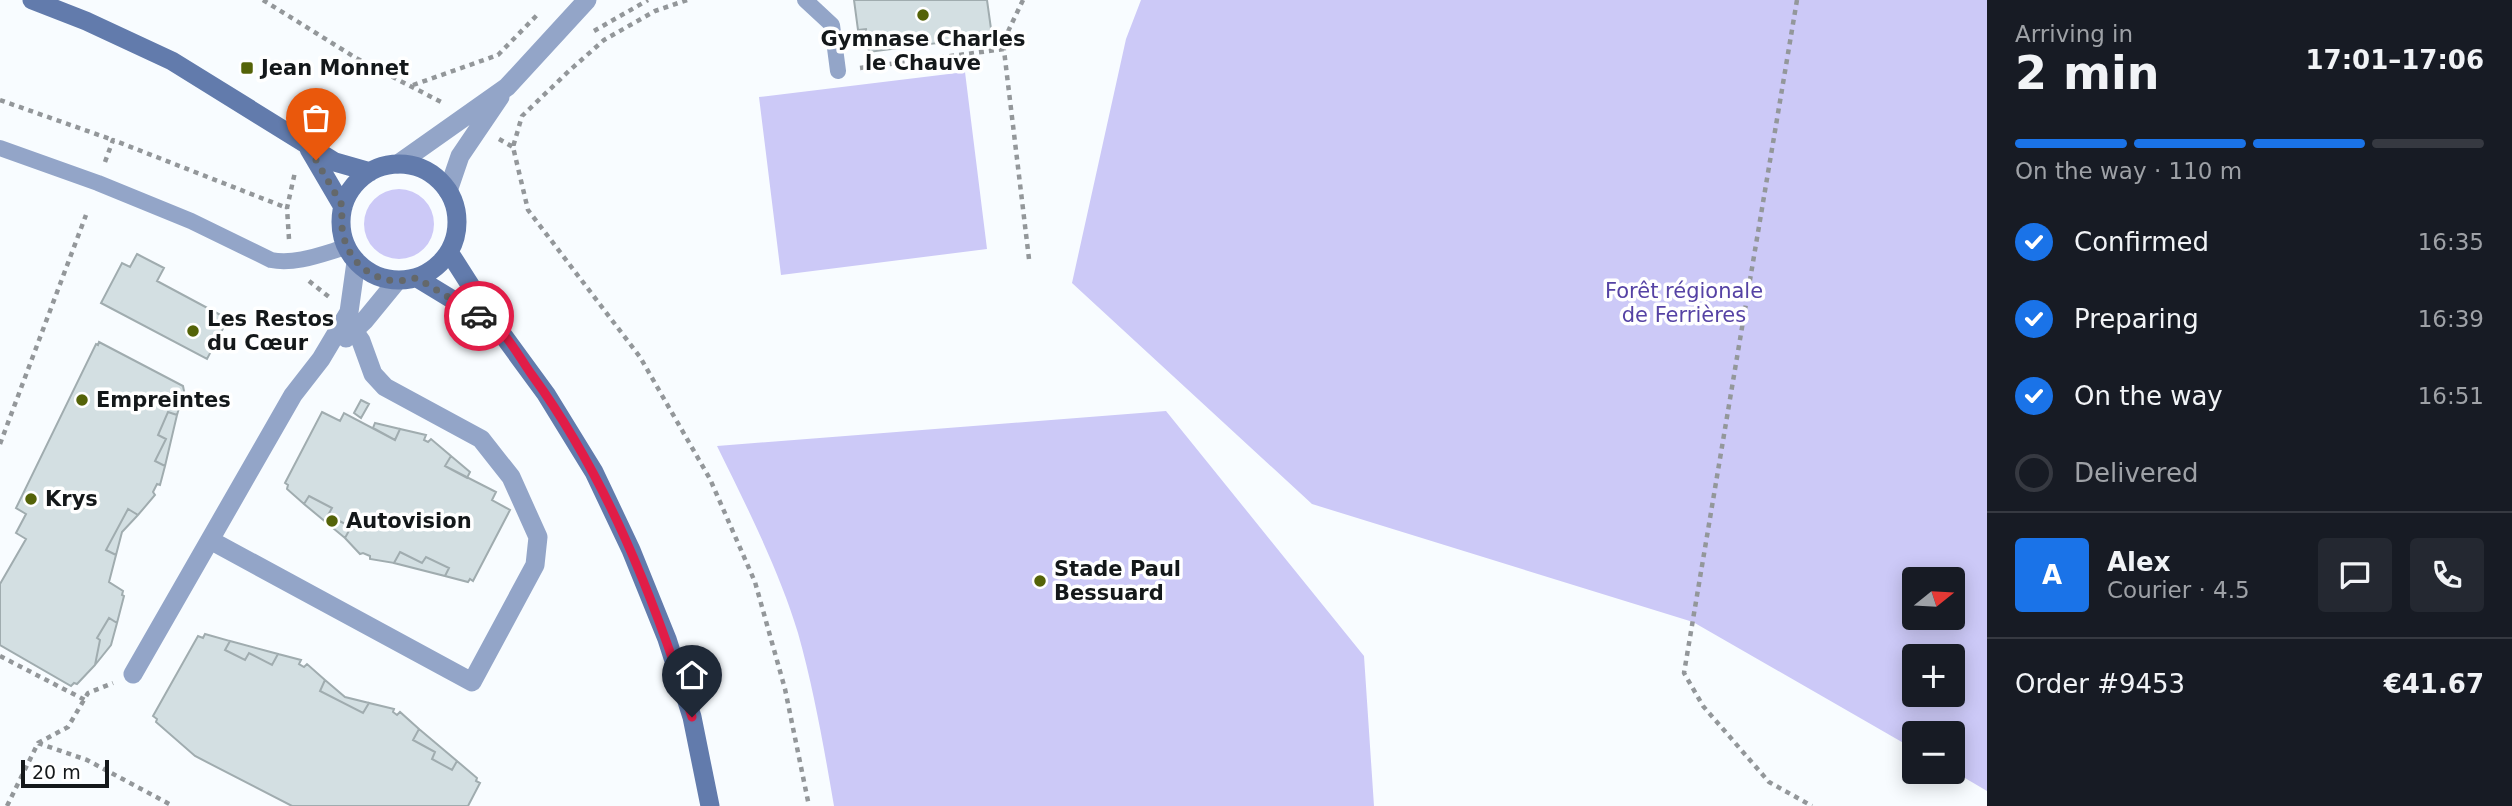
<!DOCTYPE html>
<html lang="en">
<head>
<meta charset="utf-8">
<style>
	:root { --surface:#171b24; --page:#242831; --text:#f1f3f6; --muted:#9ea1a6; --line:#363941; --accent:#1a73e8 }
	body { margin:0; font-family:"DejaVu Sans",sans-serif; background:var(--page); color:var(--text); height:100vh; display:flex; flex-direction:column; font-size:26px; white-space:nowrap }
	* { box-sizing:border-box; margin:0 }
	p { font-size:23px; color:var(--muted) }
	.icon { flex:none; width:38px; height:38px; fill:none; stroke:currentColor; stroke-width:2; stroke-linecap:round; stroke-linejoin:round }
	.map { position:relative; flex:1; overflow:hidden }
	.drawer { display:flex; flex-direction:column; background:var(--surface); width:525px }
	.drawer>* { flex:none }
	.needle { width:46px; rotate:72deg }
	.controls { position:absolute; left:1902px; top:567px; display:grid; gap:14px }
	.controls a { display:grid; place-items:center; width:63px; height:63px; border-radius:7px; background:var(--surface); box-shadow:0 4px 18px #0003; font-size:35px }
	.scale { position:absolute; left:21px; bottom:18px; width:88px; box-sizing:border-box; padding-left:7px; border:4px solid #14181a; border-top:0; font-size:19px; line-height:24px; white-space:nowrap; color:#14181a; -webkit-text-stroke:5px #fff; paint-order:stroke }
	.pin { position:absolute; display:grid; place-items:center; width:60px; height:60px; color:#fff; margin:-72px -30px; border-radius:50% 50% 50% 0; rotate:-45deg; box-shadow:0 0 7px #0007 }
	.pin .icon { rotate:45deg }
	.courier { position:absolute; display:grid; place-items:center; width:70px; height:70px; margin:-35px; border:5px solid #e11d48; border-radius:50%; background:#fff; color:#222; box-shadow:0 2px 9px #0007 }
	.headline em { font-style:normal; font-weight:700 }
	.headline div { display:flex; flex-direction:column-reverse }
	.headline { display:flex; align-items:center; justify-content:space-between; height:119px; padding:0 28px }
	h1 { font-size:46px; font-weight:700; line-height:52px }
	.bar { display:grid; grid-template-columns:repeat(4,1fr); gap:10px 7px; align-content:center; height:84px; padding:0 28px }
	.bar i { height:9px; border-radius:5px; background:var(--line) }
	.bar .selected { background:var(--accent) }
	.bar p { grid-column:span 4 }
	.line { display:flex; align-items:center; gap:18px; padding:0 28px; border-top:2px solid var(--line) }
	.line div { flex:1 }
	.round { display:grid; place-items:center; flex:none; width:74px; height:74px; border-radius:7px; background:var(--page) }
	ol { padding:0 28px; list-style:none }
	li { display:flex; align-items:center; gap:21px; height:77px }
	li p { margin-inline-start:auto }
	li .icon { padding:7px; border-radius:50%; background:var(--accent); color:#fff; stroke-width:4 }
	li:last-child { color:var(--muted) }
	li i { width:38px; height:38px; border:4px solid var(--line); border-radius:50% }
	main { display:flex; flex:1; min-height:0 }
	.map>svg:first-child { display:block }
</style>
</head>
<body>
<main>
<div class="map">
<svg width="1987" height="806" viewBox="0 0 1987 806">
	<rect width="100%" height="100%" fill="#f8fcff"/>
	<path fill="#ccc9f7" fill-rule="evenodd" d="M1141,0H1987V791L1953,771V733H1914V749L1693,622L1312,504L1072,283L1126,39ZM1914,579H1953V618H1914ZM1914,656H1953V695H1914Z
		M965,72L987,249L781,275L759,97Z
		M364 224a35 35 0 1 1 70 0a35 35 0 1 1-70 0Z
		M1166,411L1364,656L1374,806H834C824,748 814,690 798,633C779,570 746,505 717,446Z"/>
	<path fill="#d3dfe2" stroke="#a0acaf" stroke-width="2" d="M854,0H987L992,36L869,52L866,29L858,30Z
		M137,254L164,268L157,281L228,319L207,359L101,303L122,263L130,267Z
		M99,342L183,386L184,391L177,415L168,412L158,435L166,439L155,461L165,466L160,485L157,484L153,492L155,495L138,515L128,509L106,550L116,555L109,582L123,591L122,595L124,596L117,623L109,618L97,638L100,640L95,665L77,684L74,683L71,686L0,645V584L26,539L16,533L26,514L16,508L96,344L98,345Z
		M361,400L369,404L361,418L354,413Z
		M168,412L177,415L165,466L155,461L166,439L158,435Z
		M322,412L340,421L344,413L395,440L400,429L426,435L424,440L428,442L431,439L451,456L445,466L496,492L492,500L510,510L473,581L470,579L468,582L445,576L449,568L426,557L422,563L400,552L394,563L370,559V556L363,553L360,554L345,538L351,527L328,515L332,508L309,496L304,504L287,489L288,485L285,483Z
		M375,423L400,429L395,440L373,428Z
		M451,456L470,472L467,478L445,466Z
		M309,496L332,508L328,515L351,527L345,538L304,504Z
		M128,509L138,515L122,532L116,555L106,550Z
		M400,552L422,563L426,557L449,568L445,576L394,563Z
		M109,618L117,623L111,645L95,665L100,640L97,638Z
		M205,634L230,641L225,650L245,660L249,653L272,665L278,654L301,660L299,664L304,667L307,664L325,680L320,691L363,713L369,703L394,709L393,712L397,715L400,712L419,729L413,740L435,752L432,759L452,770L457,761L477,778L476,781L480,783L468,806H292L195,756L156,722L157,719L153,716L198,636L203,638Z
		M230,641L278,654L272,665L249,653L245,660L225,650Z
		M325,680L345,697L369,703L363,713L320,691Z
		M419,729L457,761L452,770L432,759L435,752L413,740Z"/>
	<g fill="none" stroke-linecap="round" stroke-linejoin="round">
		<path stroke="#93979a" stroke-width="4.5" stroke-dasharray="5 5" stroke-linecap="butt" d="M263,0L356,58L445,104
			M687,0L655,11L604,40L570,70L522,116L513,147L528,210L640,357L710,479L755,582L785,689L809,806
			M1023,0L1003,42L1029,259
			M1797,0L1684,673L1703,706L1769,782L1812,806
			M594,31L648,0
			M860,68L1004,49
			M413,85L498,55L539,13
			M0,100L113,140
			M499,139L513,147
			M105,162L113,140L287,208
			M289,239L287,208L295,172
			M309,281L329,297
			M0,444L86,215
			M0,656L85,700
			M38,743L87,760L173,806
			M7,806L38,743L68,727L88,693L113,683"/>
		<path stroke="#93a5c8" stroke-width="16" d="M805,0L832,25L838,71
			M0,148L98,183L191,221L271,260C295,265 322,254 346,247"/>
		<path stroke="#93a5c8" stroke-width="19" d="M398,164L507,87L587,0
			M448,191L460,156L500,97
			M346,338L365,320L397,281
			M210,540L472,682L535,565L538,537L511,477L481,439L385,387L373,374L361,341L354,331
			M133,674L293,395L321,359L349,312L356,262"/>
		<path stroke="#627bac" stroke-width="19" d="M32,0L86,21L172,61L335,162L370,172
			M309,149L343,207
			M341 222a58 58 0 1 1 116 0a58 58 0 1 1-116 0Z
			M449,252L497,327L546,394L594,472L631,550L667,639L692,717L710,806
			M417,278L491,323"/>
	</g>
	<g fill="none" stroke-linecap="round" stroke-linejoin="round">
		<path stroke="#64686a" stroke-width="7" stroke-dasharray="0 12.6" d="M316,160L343,207C336,242 357,278 396,281C403,281 410,279 417,278L479,316"/>
		<path stroke="#e11d48" stroke-width="9" d="M479,316C485,319 493,323 497,327C511,340 521,360 532,375C607,478 653,596 692,717"/>
	</g>
	<g fill="#546308" stroke="#fff" stroke-width="2.5">
		<circle cx="923" cy="15" r="7"/>
		<rect x="240" y="61" width="14" height="14" rx="3.5"/>
		<circle cx="193" cy="331" r="7"/>
		<circle cx="82" cy="400" r="7"/>
		<circle cx="31" cy="499" r="7"/>
		<circle cx="332" cy="521" r="7"/>
		<circle cx="1040" cy="581" r="7"/>
	</g>
	<g text-anchor="middle" dominant-baseline="central" stroke-width="7" stroke-linejoin="round" paint-order="stroke">
		<g font-size="21" font-weight="bold" fill="#14181a" stroke="#fff" text-anchor="start">
			<text x="923" y="39" text-anchor="middle">Gymnase Charles<tspan x="923" dy="24">le Chauve</tspan></text>
			<text x="261" y="68">Jean Monnet</text>
			<text x="207" y="319">Les Restos<tspan x="207" dy="24">du Cœur</tspan></text>
			<text x="96" y="400">Empreintes</text>
			<text x="45" y="499">Krys</text>
			<text x="346" y="521">Autovision</text>
			<text x="1054" y="569">Stade Paul<tspan x="1054" dy="24">Bessuard</tspan></text>
		</g>
		<g font-size="21" fill="#5542a4" stroke="#fff">
			<text x="1684" y="291">Forêt régionale<tspan x="1684" dy="24">de Ferrières</tspan></text>
		</g>
	</g>
</svg>
<div class="controls">
<a><svg class="needle" viewBox="-14 -14 28 28"><path d="M0-13l5 13h-10z" fill="#e53935"/><path d="M0 13l5-13h-10z" fill="#9ea1a6"/></svg></a>
<a>+</a>
<a>−</a>
</div>
<div class="scale">20 m</div>
<div class="pin" style="left:316px;top:160px;background:#ea580c"><svg class="icon" aria-label="bag" viewBox="0 0 24 24"><path d="M5 8h14l-1 12H6zM9 8a3 3 0 0 1 6 0"/></svg></div>
<div class="pin" style="left:692px;top:717px;background:#1f2937"><svg class="icon" aria-label="home" viewBox="0 0 24 24"><path d="M3 11l9-7 9 7M6 9v11h12V9"/></svg></div>
<div class="courier" style="left:479px;top:316px"><svg class="icon" aria-label="car" viewBox="0 0 24 24"><path d="M5 17H2v-5l4-1 3-4h7l3 4 3 1v5h-3M9 17h6M6 11h13"/><circle cx="7" cy="17" r="2"/><circle cx="17" cy="17" r="2"/></svg></div>
</div>
<section class="drawer">
<div class="headline"><div><h1>2 min</h1><p>Arriving in</p></div><em>17:01–17:06</em></div>
<div class="bar"><i class="selected"></i><i class="selected"></i><i class="selected"></i><i></i><p>On the way · 110 m</p></div>
<ol>
<li><svg class="icon" aria-label="check" viewBox="0 0 24 24"><path d="M5 12l5 5 9-10"/></svg>Confirmed<p>16:35</p></li>
<li><svg class="icon" aria-label="check" viewBox="0 0 24 24"><path d="M5 12l5 5 9-10"/></svg>Preparing<p>16:39</p></li>
<li><svg class="icon" aria-label="check" viewBox="0 0 24 24"><path d="M5 12l5 5 9-10"/></svg>On the way<p>16:51</p></li>
<li><i></i>Delivered</li>
</ol>
<div class="line" style="height:126px"><b class="round" style="background:var(--accent);color:#fff">A</b><div><b>Alex</b><p>Courier · 4.5</p></div><a class="round"><svg class="icon" aria-label="chat" viewBox="0 0 24 24"><path d="M4 5h16v11H9l-5 4z"/></svg></a><a class="round"><svg class="icon" aria-label="phone" viewBox="0 0 24 24"><path d="M5 4h4l2 5-3 2q2 4 5 5l2-3 5 2v4C11 20 4 13 5 4z"/></svg></a></div>
<div class="line" style="height:91px"><div>Order #9453</div><b>€41.67</b></div>
</section>
</main>
</body>
</html>
